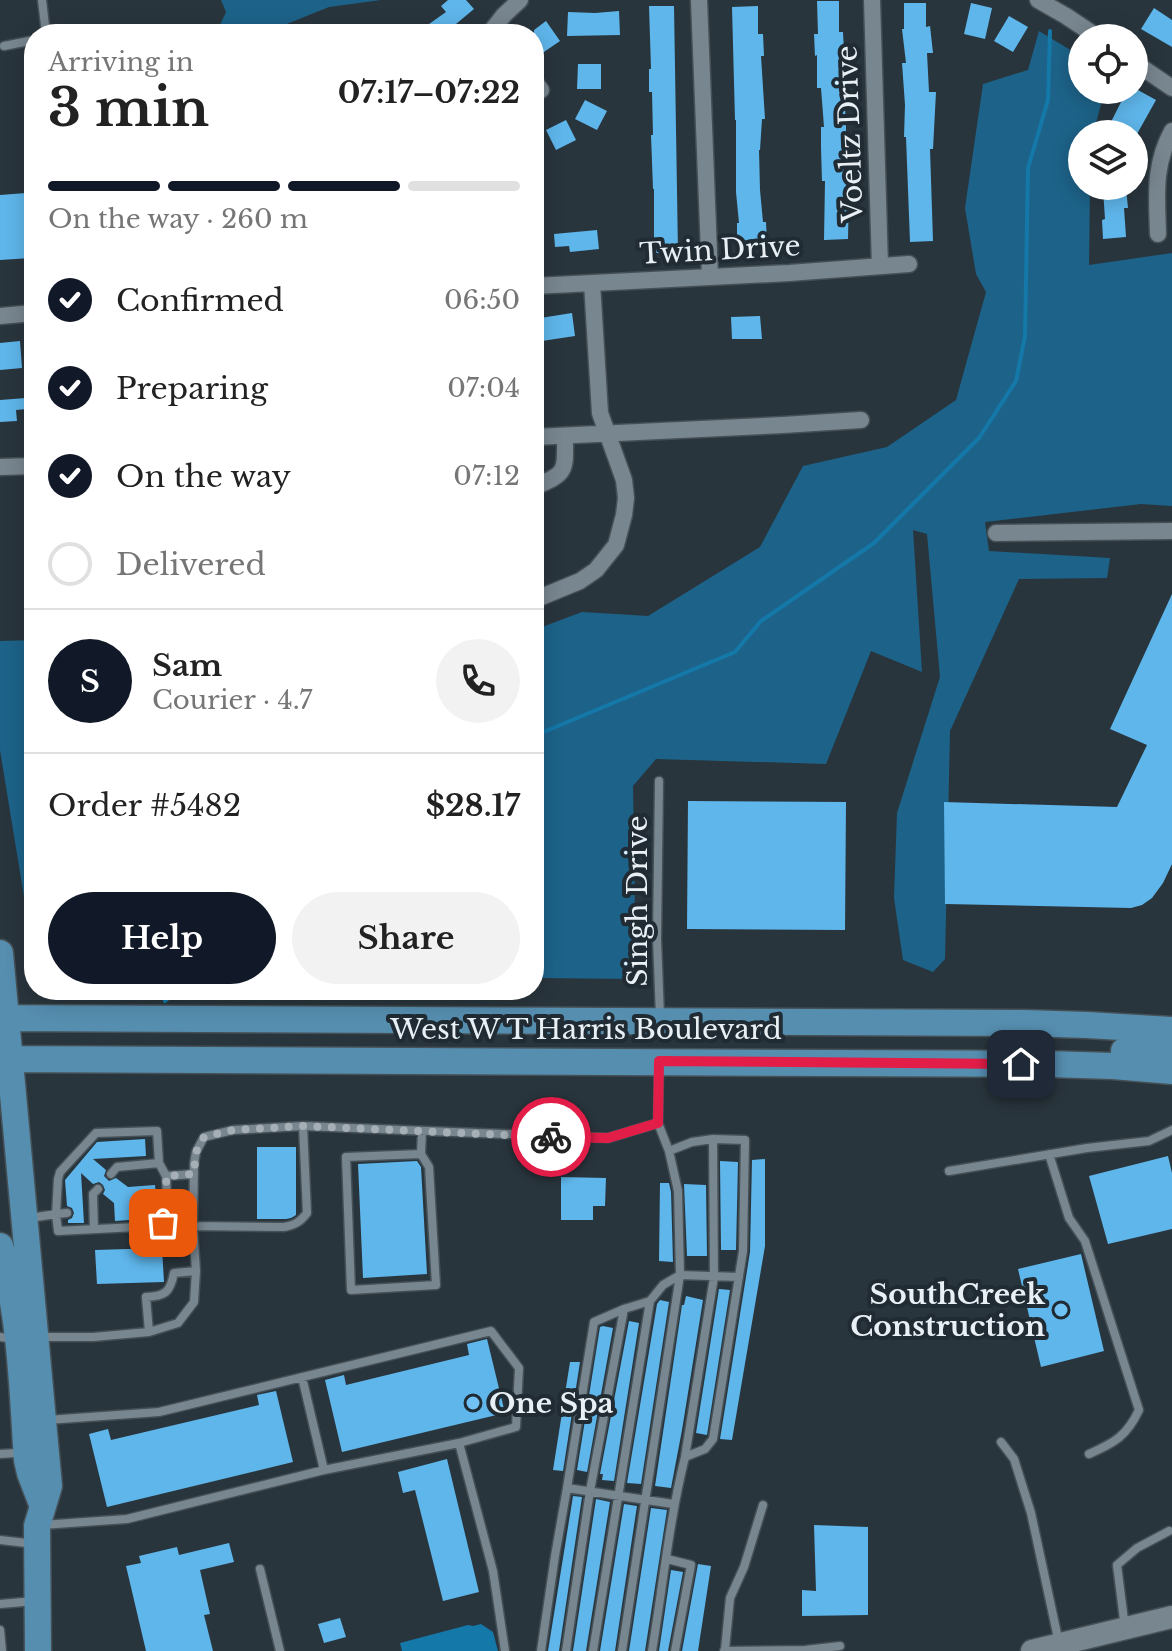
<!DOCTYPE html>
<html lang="en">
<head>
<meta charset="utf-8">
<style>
	:root { --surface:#fff; --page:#f2f2f2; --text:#222; --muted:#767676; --line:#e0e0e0; --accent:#111827 }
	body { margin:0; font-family:"Libre Baskerville",serif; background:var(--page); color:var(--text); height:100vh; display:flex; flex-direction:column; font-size:30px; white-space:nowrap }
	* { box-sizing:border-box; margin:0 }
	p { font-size:26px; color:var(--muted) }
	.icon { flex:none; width:44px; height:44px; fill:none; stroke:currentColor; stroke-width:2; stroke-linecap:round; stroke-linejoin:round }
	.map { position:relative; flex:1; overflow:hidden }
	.details { position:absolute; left:24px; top:24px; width:520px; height:976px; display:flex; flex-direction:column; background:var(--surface); border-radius:32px; box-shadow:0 4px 20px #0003 }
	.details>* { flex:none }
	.fabs { position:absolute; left:1068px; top:24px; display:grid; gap:16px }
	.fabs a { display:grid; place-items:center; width:80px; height:80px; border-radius:50%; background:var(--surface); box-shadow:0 4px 20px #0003; font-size:40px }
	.pin { position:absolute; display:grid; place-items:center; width:68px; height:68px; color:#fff; margin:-34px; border-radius:16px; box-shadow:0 4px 12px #0006 }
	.courier { position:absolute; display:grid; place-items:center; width:80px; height:80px; margin:-40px; border:6px solid #e11d48; border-radius:50%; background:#fff; color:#222; box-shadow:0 2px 10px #0007 }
	.head em { font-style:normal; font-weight:700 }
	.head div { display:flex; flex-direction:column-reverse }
	.head { display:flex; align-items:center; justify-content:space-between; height:136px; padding:0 24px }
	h1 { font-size:52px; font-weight:700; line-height:60px }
	.bar { display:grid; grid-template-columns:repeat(4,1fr); gap:12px 8px; align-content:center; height:96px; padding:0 24px }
	.bar i { height:10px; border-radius:6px; background:var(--line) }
	.bar .active { background:var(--accent) }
	.bar p { grid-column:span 4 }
	.line { display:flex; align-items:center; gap:20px; padding:0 24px; border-top:2px solid var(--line) }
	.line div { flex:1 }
	.round { display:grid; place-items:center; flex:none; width:84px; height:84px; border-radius:42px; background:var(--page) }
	ol { padding:0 24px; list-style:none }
	li { display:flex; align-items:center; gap:24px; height:88px }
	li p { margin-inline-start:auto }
	li .icon { padding:8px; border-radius:50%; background:var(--accent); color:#fff; stroke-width:4 }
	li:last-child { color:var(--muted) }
	li i { width:44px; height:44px; border:4px solid var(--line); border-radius:50% }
	.action { display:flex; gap:16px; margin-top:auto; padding:16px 24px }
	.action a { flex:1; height:92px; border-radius:48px; background:var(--accent); color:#fff; font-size:32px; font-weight:700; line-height:92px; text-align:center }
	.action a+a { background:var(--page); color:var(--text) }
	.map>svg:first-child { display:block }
</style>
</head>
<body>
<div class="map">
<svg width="1172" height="1651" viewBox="0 0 1172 1651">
	<rect width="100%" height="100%" fill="#29353d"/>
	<path fill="#1d6389" d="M221,0H381L329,7L272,30L267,34H191L218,29L226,12Z
		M1039,31L1082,57V90H1105L1093,134H1082V186H1090L1089,265L1172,253V506L1141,504L985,522L989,551L1110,558L1107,578L1019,579L950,731L945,959L933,972L903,960L894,898L897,813L940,677L927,534L913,530L922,672L871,651L826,764L656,759L633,786L636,979L534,978V630L582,612L648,616L760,547L803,466L887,447L956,400L986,292L976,274L965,208L983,84L1028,70Z
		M34,640V958L0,750V641Z"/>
	<path fill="#1478a9" d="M481,1624L493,1632L498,1651H402L400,1643L468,1625L473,1626Z"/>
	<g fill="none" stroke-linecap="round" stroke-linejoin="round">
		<path stroke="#1478a9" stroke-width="4" d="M534,736L735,652L761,621L874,543L979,438L1016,381L1025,336L1028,168L1048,100L1050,31
			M165,1001L176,990"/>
	</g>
	<path fill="#5fb6eb" d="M448,0H466L474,9L444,34H415L446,12L441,6Z
		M817,1H839V32H843L845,72L846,88H844L846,127V157H848L849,190L848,239L824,240L825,181H822L821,148V127H824L821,88H817V55L815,56L814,34H818Z
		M904,3H926V27L930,26L933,53H927L929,92H936L933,149H930L933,241L910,242L906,137H904L905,105L902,63H906L902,29H904Z
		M971,3L992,8L985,39L964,34Z
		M649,6H674L678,253H654V189H653L651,135H653L652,92H649V69H651Z
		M758,6V34H763L764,56H761L765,119H762L760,150H759L760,190L763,222H766L767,245L743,246L742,237H737V223H739L736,192V120H735L732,7Z
		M1154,8L1172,20V47L1141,29Z
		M619,11L620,35L567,36L568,12L595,13Z
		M1009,16L1028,27L1013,52L994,41Z
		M546,21L560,41L541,54L534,44V30Z
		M578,64H601V89H577Z
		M1127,90H1138L1156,100L1137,134H1105Z
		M585,100L607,111L597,130L575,119Z
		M566,120L576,140L556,150L546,130Z
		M1126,188L1128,208H1124L1126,237L1103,239L1102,220L1105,219L1103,189Z
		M26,193L31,258L0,260V195Z
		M597,230L599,249L570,252L569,246L555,247L554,234Z
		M572,313L575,336L542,341V338L534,339V319Z
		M760,316L762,339H732L731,317Z
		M20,341L22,368L0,370V343Z
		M26,398L27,409L16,410L17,421L0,422V400Z
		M1172,594V864L1163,883L1152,898L1142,905L1131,908L945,904L944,802L1117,807L1147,745L1110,729Z
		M688,801L846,802L845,930L687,929Z
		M145,1139L146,1156L93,1159L106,1170L104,1176L109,1181L116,1178L128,1187L155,1185L158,1218L115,1221L114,1203L103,1194L105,1190L103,1185L99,1182L93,1184L81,1173L84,1223H68V1220L72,1218L74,1213L72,1208L67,1206L65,1180L97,1142Z
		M257,1147H296V1215L291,1218L286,1219H257Z
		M1168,1156L1172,1173V1229L1108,1244L1089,1176Z
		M765,1159V1246L732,1440L720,1439L750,1252L752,1160Z
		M417,1161L421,1167L427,1274L363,1278L358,1164Z
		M720,1161L738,1162L736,1250H721Z
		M561,1177L606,1178L605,1206H593V1220H561Z
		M660,1183H669L671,1192L673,1262L659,1261Z
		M684,1184L706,1185L707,1256H687Z
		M162,1248L164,1282L97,1284L95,1250Z
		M1081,1254L1104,1351L1041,1367L1018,1269Z
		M719,1289L730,1290L707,1435L696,1433Z
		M686,1296L703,1300L682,1430L671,1488L655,1486L682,1305H684Z
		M660,1300L669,1302L641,1484L627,1483L657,1304Z
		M629,1321L639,1323L614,1481L602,1480L603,1474H600Z
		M603,1326L613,1328L587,1472L577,1470L600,1327Z
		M487,1339L505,1413L342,1452L325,1380L344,1375L346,1385L469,1355L467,1344Z
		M570,1362H580L563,1471L553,1470Z
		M276,1391L293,1462L107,1507L89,1434L108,1429L111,1440L259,1405L257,1395Z
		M447,1459L479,1592L443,1601L415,1490L403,1493L398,1472Z
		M573,1496L582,1497L559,1651H548Z
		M596,1499L610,1502L586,1651H573Z
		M624,1504L637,1506L615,1651H600Z
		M651,1508L667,1510L645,1651H629Z
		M814,1525L868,1527V1615L802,1616V1590L816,1591Z
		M229,1543L234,1562L200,1570L210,1614L204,1615L213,1651H146L126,1566L141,1563L139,1556L177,1547L179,1555Z
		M698,1564L711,1566L698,1651H682Z
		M671,1570L683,1572L668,1651H659Z
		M340,1618L346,1637L324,1643L318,1624Z"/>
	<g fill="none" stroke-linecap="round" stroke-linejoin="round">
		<g stroke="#455056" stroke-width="11">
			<path id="service" d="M42,0L46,34
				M4,46L34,40
				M659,781L657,939L660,1017
				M421,1154L429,1167L436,1285L351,1290L346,1157L421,1154L422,1131
				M1049,1154L1069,1218L1085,1241L1139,1410C1127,1436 1114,1443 1089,1454
				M949,1171L1087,1148L1149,1141L1172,1130
				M111,1174L117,1167L159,1163
				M67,1213L56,1214L58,1231L156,1226L163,1223L168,1217L166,1176
				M30,1218L56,1214L58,1179L60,1172L96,1133L157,1131L159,1163L166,1176L194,1174
				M193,1226L284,1227C295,1225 300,1222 307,1213L303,1126
				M94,1229L93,1194L98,1189
				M650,1301L663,1285L680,1275L739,1277
				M149,1332L146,1297C165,1296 170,1293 174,1273L196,1271
				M0,1337L15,1339
				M41,1337H93L149,1332L178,1323L194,1302L196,1271L193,1226L194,1164L196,1152L204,1137L233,1130L303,1126L608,1138L658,1123L659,1066
				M47,1420L159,1412L491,1331L519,1368L516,1427L459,1443L493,1571L505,1651
				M1001,1442L1014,1459L1031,1513L1059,1643
				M0,1454L16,1453
				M685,1457L714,1277L713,1139
				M324,1470L459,1443
				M567,1488L594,1322L624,1309
				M42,1525L127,1519L324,1470L302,1377
				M0,1540L35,1544
				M667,1559L691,1565L675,1651
				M260,1569L280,1651
				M0,1604L35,1601
				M1125,1628L1117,1565L1137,1548L1169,1531
				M0,1630L2,1651
				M725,1650L730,1598L744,1567L763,1505
				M541,1651L555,1556L567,1488L673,1504
				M566,1651L590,1491L624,1309L650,1301L593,1651
				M622,1651L680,1275L678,1191L669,1151L658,1123
				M652,1651C663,1586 669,1521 685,1457L705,1449L713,1439L743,1251L745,1140L713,1139L692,1142L669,1151
				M724,1651L805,1650L840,1646"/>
		</g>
		<g stroke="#455056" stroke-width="19">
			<path id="minor" d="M699,0L710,277
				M872,0L880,266
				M1038,0L1066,16L1099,38
				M489,34L504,15L520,0
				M1134,62L1172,88
				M534,81L541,90
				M1158,234C1157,196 1153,166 1172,131
				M534,286L789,273L909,264
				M0,316L34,313
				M534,437L783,425L861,420
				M0,467L34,466
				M534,487C568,473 565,471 565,436
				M996,533L1172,531
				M534,600L580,581L596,570L616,545L624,515L626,498L624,480L600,413L592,283"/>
		</g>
		<g stroke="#455056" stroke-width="25">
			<path id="secondary" d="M1032,1651L1172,1617"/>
		</g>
		<g stroke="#455056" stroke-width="29">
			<path id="primary" d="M0,953L49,1486L37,1526L38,1651
				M0,1018L1024,1023L1087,1025L1172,1030
				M1124,1051L1172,1052
				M0,1059L1048,1064L1113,1066L1172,1071
				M0,1246C21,1316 22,1388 27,1460L30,1473L42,1504"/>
		</g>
		<use href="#service" stroke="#788690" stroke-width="8"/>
		<use href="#minor" stroke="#788690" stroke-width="16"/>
		<use href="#secondary" stroke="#788690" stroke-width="22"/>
		<use href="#primary" stroke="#568eb0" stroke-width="26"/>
	</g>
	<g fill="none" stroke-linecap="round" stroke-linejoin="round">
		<path stroke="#a5afb5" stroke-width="8" stroke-dasharray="0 14.4" d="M163,1223L168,1217L166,1176L194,1174L196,1152L204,1137L233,1130L303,1126L551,1137"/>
		<path stroke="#e11d48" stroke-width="10" d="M551,1137L608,1138L658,1123L659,1061L1021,1064"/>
	</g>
	<g fill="#70c2f4" stroke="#202b33" stroke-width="3">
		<circle cx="1061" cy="1310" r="8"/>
		<circle cx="473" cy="1403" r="8"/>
	</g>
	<g text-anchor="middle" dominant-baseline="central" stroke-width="8" stroke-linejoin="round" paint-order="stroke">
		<g font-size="28" fill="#e8f0f5" stroke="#202b33">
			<text transform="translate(850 134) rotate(-92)">Voeltz Drive</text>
			<text transform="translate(720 250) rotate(-3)">Twin Drive</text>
			<text transform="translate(637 901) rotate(-90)">Singh Drive</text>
			<text x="586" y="1029">West W T Harris Boulevard</text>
		</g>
		<g font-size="28" font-weight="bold" fill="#e8f0f5" stroke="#202b33" text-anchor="end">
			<text x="1045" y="1294">SouthCreek<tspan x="1045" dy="32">Construction</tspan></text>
			<text x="489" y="1403" text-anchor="start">One Spa</text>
		</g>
	</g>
</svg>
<div class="fabs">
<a><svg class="icon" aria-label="locate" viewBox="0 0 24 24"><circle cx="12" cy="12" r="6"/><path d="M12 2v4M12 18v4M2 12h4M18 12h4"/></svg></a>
<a><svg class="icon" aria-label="layers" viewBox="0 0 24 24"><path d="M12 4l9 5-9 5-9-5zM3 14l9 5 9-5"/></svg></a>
</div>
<div class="pin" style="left:163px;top:1223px;background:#ea580c"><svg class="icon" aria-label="bag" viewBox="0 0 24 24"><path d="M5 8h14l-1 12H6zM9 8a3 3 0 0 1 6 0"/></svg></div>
<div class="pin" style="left:1021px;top:1064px;background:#1f2937"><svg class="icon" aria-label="home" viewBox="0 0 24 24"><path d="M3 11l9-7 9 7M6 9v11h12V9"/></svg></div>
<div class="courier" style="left:551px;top:1137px"><svg class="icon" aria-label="bike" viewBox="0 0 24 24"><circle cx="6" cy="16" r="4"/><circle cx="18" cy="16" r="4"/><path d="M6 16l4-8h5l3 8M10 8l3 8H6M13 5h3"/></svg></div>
<section class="details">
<div class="head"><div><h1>3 min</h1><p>Arriving in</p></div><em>07:17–07:22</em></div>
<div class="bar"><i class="active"></i><i class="active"></i><i class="active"></i><i></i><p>On the way · 260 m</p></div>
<ol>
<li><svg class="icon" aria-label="check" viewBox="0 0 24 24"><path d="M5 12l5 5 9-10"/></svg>Confirmed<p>06:50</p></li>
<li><svg class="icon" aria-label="check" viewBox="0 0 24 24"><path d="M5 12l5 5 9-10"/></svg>Preparing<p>07:04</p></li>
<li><svg class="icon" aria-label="check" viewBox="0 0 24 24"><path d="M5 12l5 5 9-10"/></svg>On the way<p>07:12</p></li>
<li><i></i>Delivered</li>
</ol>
<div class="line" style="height:144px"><b class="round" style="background:var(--accent);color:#fff">S</b><div><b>Sam</b><p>Courier · 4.7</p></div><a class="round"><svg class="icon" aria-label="phone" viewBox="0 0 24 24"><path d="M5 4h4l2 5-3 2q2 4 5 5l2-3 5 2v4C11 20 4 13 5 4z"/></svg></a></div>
<div class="line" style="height:104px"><div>Order #5482</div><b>$28.17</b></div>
<div class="action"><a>Help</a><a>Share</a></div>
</section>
</div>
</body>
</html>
